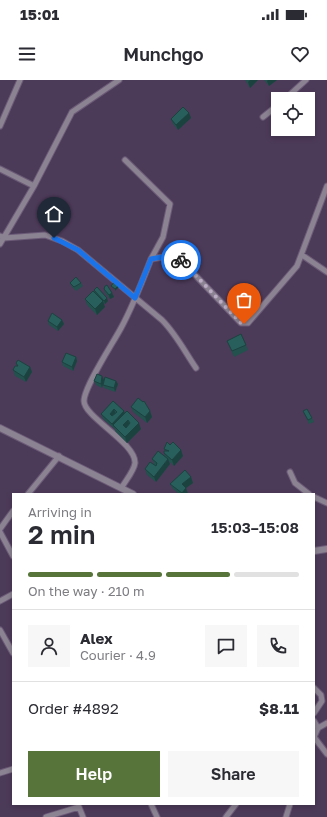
<!DOCTYPE html>
<html lang="en">
<head>
<meta charset="utf-8">
<style>
	:root { --surface:#fff; --page:#f7f7f7; --text:#2b2b33; --muted:#7c7c81; --line:#e1e1e2; --accent:#57743b }
	body { margin:0; font-family:"Golos Text",sans-serif; background:var(--page); color:var(--text); height:100vh; display:flex; flex-direction:column; font-size:15px; white-space:nowrap }
	* { box-sizing:border-box; margin:0 }
	p { font-size:13px; color:var(--muted) }
	.icon { flex:none; width:22px; height:22px; fill:none; stroke:currentColor; stroke-width:2; stroke-linecap:round; stroke-linejoin:round }
	.map { position:relative; flex:1; overflow:hidden }
	.panel { position:absolute; left:12px; top:413px; width:303px; height:312px; display:flex; flex-direction:column; background:var(--surface); border-radius:0px; box-shadow:0 2px 6px #0003 }
	.panel>* { flex:none }
	.buttons { position:absolute; left:271px; top:12px; display:grid; gap:8px }
	.buttons a { display:grid; place-items:center; width:44px; height:44px; border-radius:0px; background:var(--surface); box-shadow:0 2px 6px #0003; font-size:20px }
	.pin { position:absolute; display:grid; place-items:center; width:34px; height:34px; color:#fff; margin:-41px -17px; border-radius:50% 50% 50% 0; rotate:-45deg; box-shadow:0 0 4px #0007 }
	.pin .icon { rotate:45deg }
	.courier { position:absolute; display:grid; place-items:center; width:40px; height:40px; margin:-20px; border:3px solid #1a73e8; border-radius:50%; background:#fff; color:#222; box-shadow:0 1px 5px #0007 }
	.head em { font-style:normal; font-weight:600 }
	.head div { display:flex; flex-direction:column-reverse }
	.head { display:flex; align-items:center; justify-content:space-between; height:68px; padding:0 16px }
	h1 { font-size:26px; font-weight:600; line-height:30px }
	.bar { display:grid; grid-template-columns:repeat(4,1fr); gap:6px 4px; align-content:center; height:48px; padding:0 16px }
	.bar i { height:5px; border-radius:3px; background:var(--line) }
	.bar .current { background:var(--accent) }
	.bar p { grid-column:span 4 }
	.line { display:flex; align-items:center; gap:10px; padding:0 16px; border-top:1px solid var(--line) }
	.line div { flex:1 }
	.round { display:grid; place-items:center; flex:none; width:42px; height:42px; border-radius:0px; background:var(--page) }
	.button { display:flex; gap:8px; margin-top:auto; padding:8px 16px }
	.button a { flex:1; height:46px; border-radius:0px; background:var(--accent); color:#fff; font-size:16px; font-weight:600; line-height:46px; text-align:center }
	.button a+a { background:var(--page); color:var(--text) }
	.status { display:flex; justify-content:space-between; align-items:center; height:28px; padding:0 20px; background:var(--surface); direction:ltr }
	.status svg { height:11px; fill:currentColor }
	header { display:flex; justify-content:space-between; align-items:center; height:52px; padding:0 16px; background:var(--surface); font-size:18px; font-weight:600 }
	.map>svg:first-child { display:block }
</style>
</head>
<body>
<div class="status"><b>15:01</b><svg viewBox="0 0 49 12"><path d="M0 12V9h3v3zM5 12V6h3v6zM10 12V3h3v9zM15 12V0h3v12zM26 1h20v11H26zM47 4h2v5h-2z"/></svg></div>
<header><svg class="icon" aria-label="menu" viewBox="0 0 24 24"><path d="M4 6h16M4 12h16M4 18h16"/></svg>Munchgo<svg class="icon" aria-label="heart" viewBox="0 0 24 24"><path d="M12 20l-8-8c-3-5 5-10 8-4 3-6 11-1 8 4z"/></svg></header>
<div class="map">
<svg width="327" height="737" viewBox="0 0 327 737">
	<rect width="100%" height="100%" fill="#4c3a59"/>
	<g fill="none" stroke-linecap="round" stroke-linejoin="round">
		<g stroke="#6b5a77" stroke-width="7">
			<path id="minor" d="M285,19L306,0
				M263,37L278,25
				M0,46L20,0
				M125,80L170,124L163,157L151,179L176,175L241,243H248L297,186L327,106
				M0,89L34,106
				M0,156L4,158L45,155L62,161L78,170L162,240C176,254 185,272 196,288
				M0,164L34,106L72,32L119,0
				M302,175L327,192
				M290,392L295,403L309,414
				M122,407C126,400 134,391 135,383C136,363 84,337 84,321C84,307 113,263 121,248C133,226 142,202 151,179
				M28,414L59,376
				M314,417L327,423
				M0,449L13,431
				M0,452L13,476
				M0,521L13,514
				M0,550L13,573
				M314,608L321,615L322,621L314,633
				M314,641L318,648
				M314,657L327,674
				M314,657L318,648L327,643
				M0,693L13,689
				M151,724L157,737
				M46,737L79,727L83,737
				M226,737L236,724
				M286,737L290,724"/>
		</g>
		<g stroke="#6b5a77" stroke-width="8">
			<path id="tertiary" d="M0,348L133,414
				M314,471L327,469"/>
		</g>
		<use href="#minor" stroke="#8b8292" stroke-width="5"/>
		<use href="#tertiary" stroke="#8b8292" stroke-width="6"/>
	</g>
	<path fill="#22514e" d="M245,0H258L250,8Z
		M264,0H277L269,6Z
		M189,33L191,38L178,50L173,44L171,39Z
		M70,203H81L83,206L76,211L72,207Z
		M104,209L112,213L114,217L110,219L105,213Z
		M94,210L108,221L105,224L103,222L105,227L97,235L87,225L85,219L95,213Z
		M62,240L64,244L58,251L49,245L48,241Z
		M227,261L246,265L248,270L234,277Z
		M76,277L77,281L73,291L63,286L62,282Z
		M16,283L30,287L32,292L26,302L15,296L13,290L17,286Z
		M104,300L103,303L118,304L115,312L104,308L103,305L102,308L96,305L94,301Z
		M113,321L124,331L125,333L141,349L127,363L115,351V349L103,339L101,334Z
		M131,327L150,331L152,337L147,343L133,332Z
		M303,331L312,338L314,342L309,344Z
		M170,365L181,370L183,376L174,386L169,381L170,384L156,402L147,395L145,389L154,384L152,379L165,377L164,373L165,371L164,369Z
		M191,397L193,403L186,408L188,414H179L173,409L170,404Z"/>
	<path fill="#1c4240" d="M250,0H258L250,8L248,2Z
		M268,0H277L269,6L267,1Z
		M189,33L191,38L178,50L176,45Z
		M119,205V207L115,211V209Z
		M112,213L114,217L110,219L109,215Z
		M107,218L108,221L105,224L104,221Z
		M103,221L105,227L97,235L95,229Z
		M62,240L64,244L58,251L57,247Z
		M76,277L77,281L73,291L72,287Z
		M30,287L32,292L26,302L24,297Z
		M102,296L104,300L102,308L101,304Z
		M116,301L118,304L115,312L114,308Z
		M114,329L116,335L112,340L110,334Z
		M124,331L126,337L113,345L115,349L112,344Z
		M150,331L152,337L147,343L145,337Z
		M128,340L130,346L125,351L123,345Z
		M139,343L141,349L127,363L125,357Z
		M181,370L183,376L174,386L172,380Z
		M168,379L170,384L156,402L154,397Z
		M191,397L193,403L186,408L188,414H183L182,404Z"/>
	<path fill="#285e5b" stroke="#1c4240" fill-rule="evenodd" d="M183,27L189,33L176,45L171,39Z
		M76,197L81,203L74,207L70,203Z
		M115,201L119,205L115,209L111,206Z
		M107,205L112,213L109,215L104,209L105,206Z
		M97,207L107,218L104,221L94,210Z
		M93,211L103,221L95,229L85,219Z
		M52,233L62,240L57,247L48,241Z
		M241,254L246,265L232,271L227,261Z
		M66,273L76,277L72,287L62,282Z
		M18,280L30,287L24,297L13,290L15,286H18L16,283Z
		M97,294L102,296L101,304L94,301Z
		M105,297L116,301L114,308L103,305Z
		M138,318L143,322L144,321L150,331L145,337L131,327Z
		M113,321L124,331L112,344L101,334ZM114,329L117,332L112,336L110,334Z
		M307,329L312,338L308,340L303,331Z
		M127,331L139,343L125,357L113,345ZM128,340L130,343L126,348L123,345Z
		M167,362L170,365L173,362L181,370L172,380L164,373V371H169L164,369Z
		M158,371L168,379L154,397L145,389L150,382L156,386L157,383L152,379Z
		M185,390L191,397L182,404L186,408L182,413L170,404Z"/>
	<g fill="none" stroke-linecap="round" stroke-linejoin="round">
		<path stroke="#baadc4" stroke-width="4" stroke-dasharray="0 7.2" d="M181,180L241,243L244,244"/>
		<path stroke="#1a73e8" stroke-width="5" d="M54,158L78,170L135,218L151,179L173,175L181,180"/>
	</g>
</svg>
<div class="buttons">
<a><svg class="icon" aria-label="locate" viewBox="0 0 24 24"><circle cx="12" cy="12" r="6"/><path d="M12 2v4M12 18v4M2 12h4M18 12h4"/></svg></a>
</div>
<div class="pin" style="left:244px;top:244px;background:#ea580c"><svg class="icon" aria-label="bag" viewBox="0 0 24 24"><path d="M5 8h14l-1 12H6zM9 8a3 3 0 0 1 6 0"/></svg></div>
<div class="pin" style="left:54px;top:158px;background:#1f2937"><svg class="icon" aria-label="home" viewBox="0 0 24 24"><path d="M3 11l9-7 9 7M6 9v11h12V9"/></svg></div>
<div class="courier" style="left:181px;top:180px"><svg class="icon" aria-label="bike" viewBox="0 0 24 24"><circle cx="6" cy="16" r="4"/><circle cx="18" cy="16" r="4"/><path d="M6 16l4-8h5l3 8M10 8l3 8H6M13 5h3"/></svg></div>
<section class="panel">
<div class="head"><div><h1>2 min</h1><p>Arriving in</p></div><em>15:03–15:08</em></div>
<div class="bar"><i class="current"></i><i class="current"></i><i class="current"></i><i></i><p>On the way · 210 m</p></div>
<div class="line" style="height:72px"><a class="round"><svg class="icon" aria-label="person" viewBox="0 0 24 24"><circle cx="12" cy="8" r="4"/><path d="M4 21q1-7 8-7t8 7"/></svg></a><div><b>Alex</b><p>Courier · 4.9</p></div><a class="round"><svg class="icon" aria-label="chat" viewBox="0 0 24 24"><path d="M4 5h16v11H9l-5 4z"/></svg></a><a class="round"><svg class="icon" aria-label="phone" viewBox="0 0 24 24"><path d="M5 4h4l2 5-3 2q2 4 5 5l2-3 5 2v4C11 20 4 13 5 4z"/></svg></a></div>
<div class="line" style="height:52px"><div>Order #4892</div><b>$8.11</b></div>
<div class="button"><a>Help</a><a>Share</a></div>
</section>
</div>
</body>
</html>
